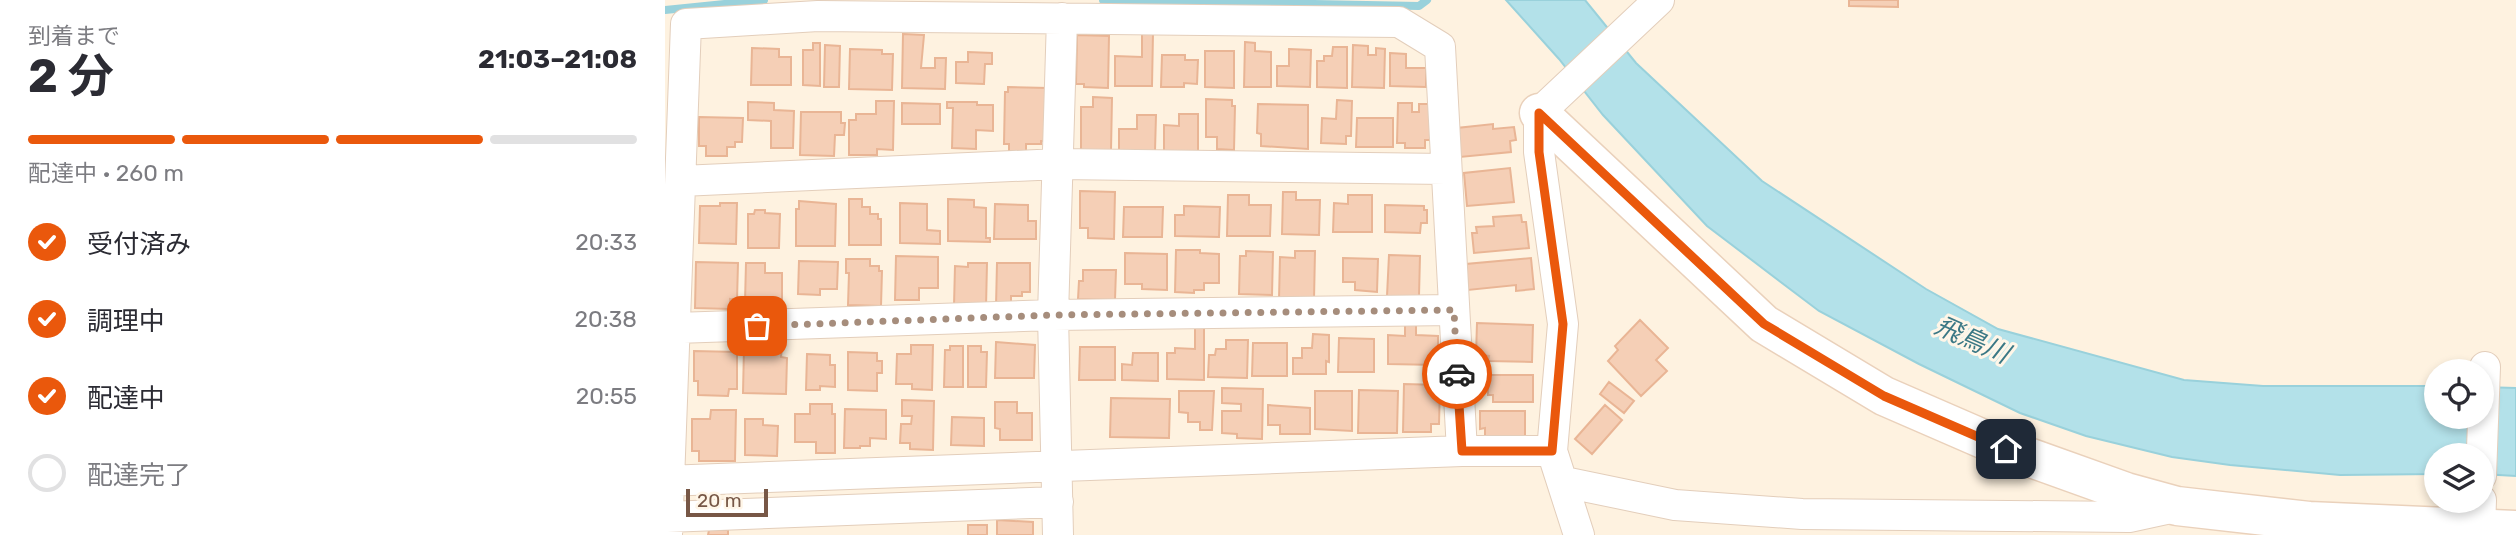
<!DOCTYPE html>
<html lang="ja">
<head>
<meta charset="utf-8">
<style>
	:root { --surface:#fff; --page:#f7f7f7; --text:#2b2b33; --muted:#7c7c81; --line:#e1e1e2; --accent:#ea580c }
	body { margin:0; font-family:Rubik,"Noto Sans JP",sans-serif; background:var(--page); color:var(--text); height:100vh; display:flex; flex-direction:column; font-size:26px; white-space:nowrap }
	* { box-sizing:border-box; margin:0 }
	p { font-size:23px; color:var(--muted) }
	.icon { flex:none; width:38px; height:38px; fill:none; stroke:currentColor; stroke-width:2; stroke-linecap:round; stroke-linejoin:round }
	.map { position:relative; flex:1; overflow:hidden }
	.panel { display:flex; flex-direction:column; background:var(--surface); width:665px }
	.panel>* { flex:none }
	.buttons { position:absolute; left:1759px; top:359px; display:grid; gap:14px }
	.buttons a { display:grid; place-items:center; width:70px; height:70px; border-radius:50%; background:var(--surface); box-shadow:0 4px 10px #0003; font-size:35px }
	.scale { position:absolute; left:21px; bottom:18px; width:82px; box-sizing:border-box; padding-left:7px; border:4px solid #775746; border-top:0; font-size:19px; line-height:24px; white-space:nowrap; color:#775746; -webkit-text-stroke:5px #fff6e8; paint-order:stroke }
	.pin { position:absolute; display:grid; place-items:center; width:60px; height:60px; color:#fff; margin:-30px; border-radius:14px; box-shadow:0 4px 10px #0006 }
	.courier { position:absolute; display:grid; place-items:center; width:70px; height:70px; margin:-35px; border:5px solid #ea580c; border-radius:50%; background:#fff; color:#222; box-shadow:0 2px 9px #0007 }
	.head em { font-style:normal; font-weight:700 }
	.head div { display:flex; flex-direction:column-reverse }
	.head { display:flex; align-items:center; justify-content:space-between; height:119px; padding:0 28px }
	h1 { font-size:46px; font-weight:700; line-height:52px }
	.bar { display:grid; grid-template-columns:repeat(4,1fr); gap:10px 7px; align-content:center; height:84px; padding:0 28px }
	.bar i { height:9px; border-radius:5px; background:var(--line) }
	.bar .selected { background:var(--accent) }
	.bar p { grid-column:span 4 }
	ol { padding:0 28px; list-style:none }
	li { display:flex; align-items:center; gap:21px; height:77px }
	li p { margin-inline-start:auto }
	li .icon { padding:7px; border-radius:50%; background:var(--accent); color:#fff; stroke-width:4 }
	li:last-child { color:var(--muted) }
	li i { width:38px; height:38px; border:4px solid var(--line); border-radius:50% }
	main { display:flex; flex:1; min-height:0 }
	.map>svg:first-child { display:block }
</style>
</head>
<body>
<main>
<section class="panel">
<div class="head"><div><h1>2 分</h1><p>到着まで</p></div><em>21:03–21:08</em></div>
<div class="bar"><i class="selected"></i><i class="selected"></i><i class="selected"></i><i></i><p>配達中 · 260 m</p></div>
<ol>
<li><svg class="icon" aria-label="check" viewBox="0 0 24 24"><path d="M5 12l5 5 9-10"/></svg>受付済み<p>20:33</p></li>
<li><svg class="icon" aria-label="check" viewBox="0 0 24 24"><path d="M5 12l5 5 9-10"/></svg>調理中<p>20:38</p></li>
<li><svg class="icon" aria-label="check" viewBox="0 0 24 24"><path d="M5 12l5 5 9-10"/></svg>配達中<p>20:55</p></li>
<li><i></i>配達完了</li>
</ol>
</section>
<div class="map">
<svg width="1851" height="535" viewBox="0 0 1851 535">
	<rect width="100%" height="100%" fill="#fef2e0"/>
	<path fill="#b3e1e9" stroke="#99d1db" stroke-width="2" d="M841,0H920L971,63L1097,181L1261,289L1333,329L1519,380L1598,386H1771V416H1816L1817,387L1851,388V476L1817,474L1816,455H1771V474L1675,475L1565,465L1507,457L1421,436L1355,413L1254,364L1154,311L1042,226L938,115L894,59Z"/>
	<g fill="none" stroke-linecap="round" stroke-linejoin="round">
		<path stroke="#99d1db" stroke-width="8" d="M438,0L754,6L762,0
			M0,10L99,0"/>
	</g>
	<path fill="#f5cfb6" stroke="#e9b595" stroke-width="2" d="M1184,0H1233V7L1184,6Z
		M477,33H488L487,86H450V56L477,57Z
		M238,34L259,35L256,68H270V58H281L280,89L237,88Z
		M412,35L444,36L443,88L419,87V84H411Z
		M580,42L590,43V51L606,52V87H579Z
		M148,43H155V86L138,85V50H148Z
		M160,45L175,46L174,87H159Z
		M688,45L703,46V55H711V48L720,49L719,88L687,87Z
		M668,47H682V88L652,87V61H659V56H667Z
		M87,48L114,49V57H126V85H86Z
		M185,49L217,50V54H228L227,90L184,89Z
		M624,49L646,50L645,87L612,86V66H624Z
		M540,51H569V88L540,87Z
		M303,52L327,53V64H320L319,84L291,83V62H303Z
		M725,53L741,54V68H761V87L725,86Z
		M497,55H520V60H533L532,84L519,83V87H496Z
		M343,87L382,88L381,141H376V144H361V151H344V144H339L340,92H343Z
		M428,97L447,98L446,151L416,150V107H428Z
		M541,99L567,100V106H570L569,150L552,149V137H541Z
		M672,100L687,101L686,136H681V144L656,143L657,118L671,119Z
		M211,101H229L228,150L212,149V155H184V120H191V114H211Z
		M83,102L109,103V110L129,111L128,148H106V121L83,120Z
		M282,102H312V105H328V131L311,130V149L287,148L288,108H282Z
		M237,103L275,104V124H237Z
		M733,103H747V112H754V104H767V140H760V148H740V143H732Z
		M593,104L643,105V149L596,146V134L592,133Z
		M136,112H176V123H180L179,135H170L169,156L135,155Z
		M514,114H533V151H499V125L514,126Z
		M472,115H491L490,151H454V129H472Z
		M34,117L78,118L77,142H70V147H62V156H41V146H34Z
		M692,118H728V147H691Z
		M828,124V129L849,127L851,140L845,141L846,152L795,157L792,128Z
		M845,168L849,202L802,206L799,173Z
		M415,191L450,192L449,239L423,238V228H415Z
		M618,192H631V200H655L654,235L617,234Z
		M563,195H584V205H606L605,236H562Z
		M683,195H707V232H668L669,203L683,204Z
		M184,199H197V207H205V214H213V219H216V245H184Z
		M283,199L309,200V207L321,208V238H325V242L283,241Z
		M134,201L171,204L170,246H131V209H134Z
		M55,203H72L71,244L34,243L35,206H55Z
		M235,203L262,204V230L275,231V244L235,243Z
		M330,204L363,205V221H371V239H329Z
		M720,205L759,206V210H762V223H756L755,233L720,232Z
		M519,206L555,207L554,237L510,236V215H519Z
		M459,207H498L497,237H458Z
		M90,210H100V213L115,214L114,248H83V214H89Z
		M856,215L857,222H861L864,248L809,253L807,233H812L811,227L829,226L828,217Z
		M511,250H535V253L554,254V283H539V290H529V293L510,292Z
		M581,251L608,252L607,295L574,294L575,256H581Z
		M630,251H650L649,300L614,299L615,257L630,258Z
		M460,253L502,254V290L477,289V284H460Z
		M724,255L755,256L754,296H722Z
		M231,256L273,257V288H254V300H230Z
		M678,258L713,259L712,292L690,290V282H678Z
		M866,258L869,289L851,291V285L803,290L801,264Z
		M181,259H205V266H214V271H217L216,306L183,305L184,273H181Z
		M134,261L173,262L172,289H155V295L133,294Z
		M31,262L73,263L72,300L65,299V309L30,308Z
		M81,263H100V273H117V309H94V302H80Z
		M303,263H322L321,307L289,306L290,266L303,267Z
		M332,263H365V292H357V296H346V306H331Z
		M418,270H451L450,300L413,299L414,281H418Z
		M975,320L1003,348L991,360L1002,371L976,396L943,361L953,350L950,346Z
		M812,323L868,325L867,362L823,361L824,356L811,355Z
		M740,325H751V335L773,336V365L723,364V335L740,336Z
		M530,326L539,327V380L502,379V353H510V348L530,349Z
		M648,334L664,335V362L661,361V374H628V358H637V348H647Z
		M674,338L709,339V372H673Z
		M561,340H583L582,378L543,377L544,355H550L551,349H561Z
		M331,342L370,345L369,378H330Z
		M588,343H622V376H587Z
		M246,345H268L267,390L247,389V384H231L232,354H246Z
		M285,346H298V387H279L280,350H285Z
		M303,346H316V352H322L321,387H303Z
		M415,347H450V380H414Z
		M79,348H117L116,357L122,358L121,394L78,393Z
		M29,351L72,352V389H64L63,396L33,395V381H29Z
		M183,352L212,353V361H217V373H212V391L183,390Z
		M468,353H493V381L457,380V364L467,365Z
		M142,354L165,355V365H170V387L155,386V390H141Z
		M823,375H868V402H828V395H823Z
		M944,382L969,401L959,413L935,394Z
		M739,384L775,385L774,424H766V432H738Z
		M557,388L598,389L597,439L572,438V434L557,433V411H576V404L557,403Z
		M694,390L733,391L732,433H693Z
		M514,391H549L547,430H535V422H523V413L514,412Z
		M650,391H687V431L650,429Z
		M446,398L505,399L504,438L445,437Z
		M237,400L269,401L268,450L245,449V443H235L236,424H246L247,416H237Z
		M330,402H352V413H367V440H335V429L330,428Z
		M145,404H167V414H170V453H151V442H130V414H145Z
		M603,405L645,408V434H615V425H603Z
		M940,405L957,420L927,454L910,439Z
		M180,409L221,410V439L205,438V446H195V448H179Z
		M46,410H71L70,461H34V451H27V419H45Z
		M815,411H860V438H820V428L815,429Z
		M287,417L319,418V446L286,445Z
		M80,419H98V425L113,426L112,456L80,455Z
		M332,520L368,522V535H332Z
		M303,525H322V535H303Z
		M44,530H63V535H43Z"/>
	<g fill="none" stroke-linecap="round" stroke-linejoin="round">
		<g stroke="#e3cebb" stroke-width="32">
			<path id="street" d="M16,181L394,164L781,169
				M11,328L388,315L789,310
				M1816,476L1820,367
				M0,481L797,451H887
				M899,482L1010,505L1137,514L1464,517L1510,507
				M2,517L393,502
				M1815,530L1816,500
				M2,535L21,24L153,16L734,22L775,47L797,451
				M393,535L388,315L397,18
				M914,535L887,451L898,324L874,152V113L994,0"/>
		</g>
		<g stroke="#ead1bb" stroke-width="41">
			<path id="secondary" d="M874,113L1099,324L1219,396L1341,449L1461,492L1512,506L1644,521L1851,530"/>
		</g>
		<use href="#street" stroke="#fff" stroke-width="30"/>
		<use href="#secondary" stroke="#fff" stroke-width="38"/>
	</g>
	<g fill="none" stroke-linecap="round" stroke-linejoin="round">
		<path stroke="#a68d7c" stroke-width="7" stroke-dasharray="0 12.6" d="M92,326L388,315L789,310L792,374"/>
		<path stroke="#ea580c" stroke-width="9" d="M792,374L797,451H887L898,324L874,152V113L1099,324L1219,396L1341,449"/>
	</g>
	<g text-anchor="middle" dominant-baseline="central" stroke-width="6" stroke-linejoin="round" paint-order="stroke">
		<g font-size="26" font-style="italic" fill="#3b7885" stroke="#fff6e8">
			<text transform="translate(1307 340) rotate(24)">飛鳥川</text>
		</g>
	</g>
</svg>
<div class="buttons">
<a><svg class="icon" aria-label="locate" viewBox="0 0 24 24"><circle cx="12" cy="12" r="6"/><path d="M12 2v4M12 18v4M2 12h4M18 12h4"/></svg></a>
<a><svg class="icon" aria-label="layers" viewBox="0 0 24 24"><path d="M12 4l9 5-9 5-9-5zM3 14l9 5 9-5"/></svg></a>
</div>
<div class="scale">20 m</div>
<div class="pin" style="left:92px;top:326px;background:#ea580c"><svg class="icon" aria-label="bag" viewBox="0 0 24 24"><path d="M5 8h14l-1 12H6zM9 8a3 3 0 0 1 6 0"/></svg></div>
<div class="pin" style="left:1341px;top:449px;background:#1f2937"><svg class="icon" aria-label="home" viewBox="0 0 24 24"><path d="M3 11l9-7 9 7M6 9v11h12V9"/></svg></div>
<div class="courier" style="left:792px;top:374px"><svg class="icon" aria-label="car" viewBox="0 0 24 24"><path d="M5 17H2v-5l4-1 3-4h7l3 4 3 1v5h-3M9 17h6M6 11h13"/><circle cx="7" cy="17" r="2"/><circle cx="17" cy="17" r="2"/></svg></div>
</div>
</main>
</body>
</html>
